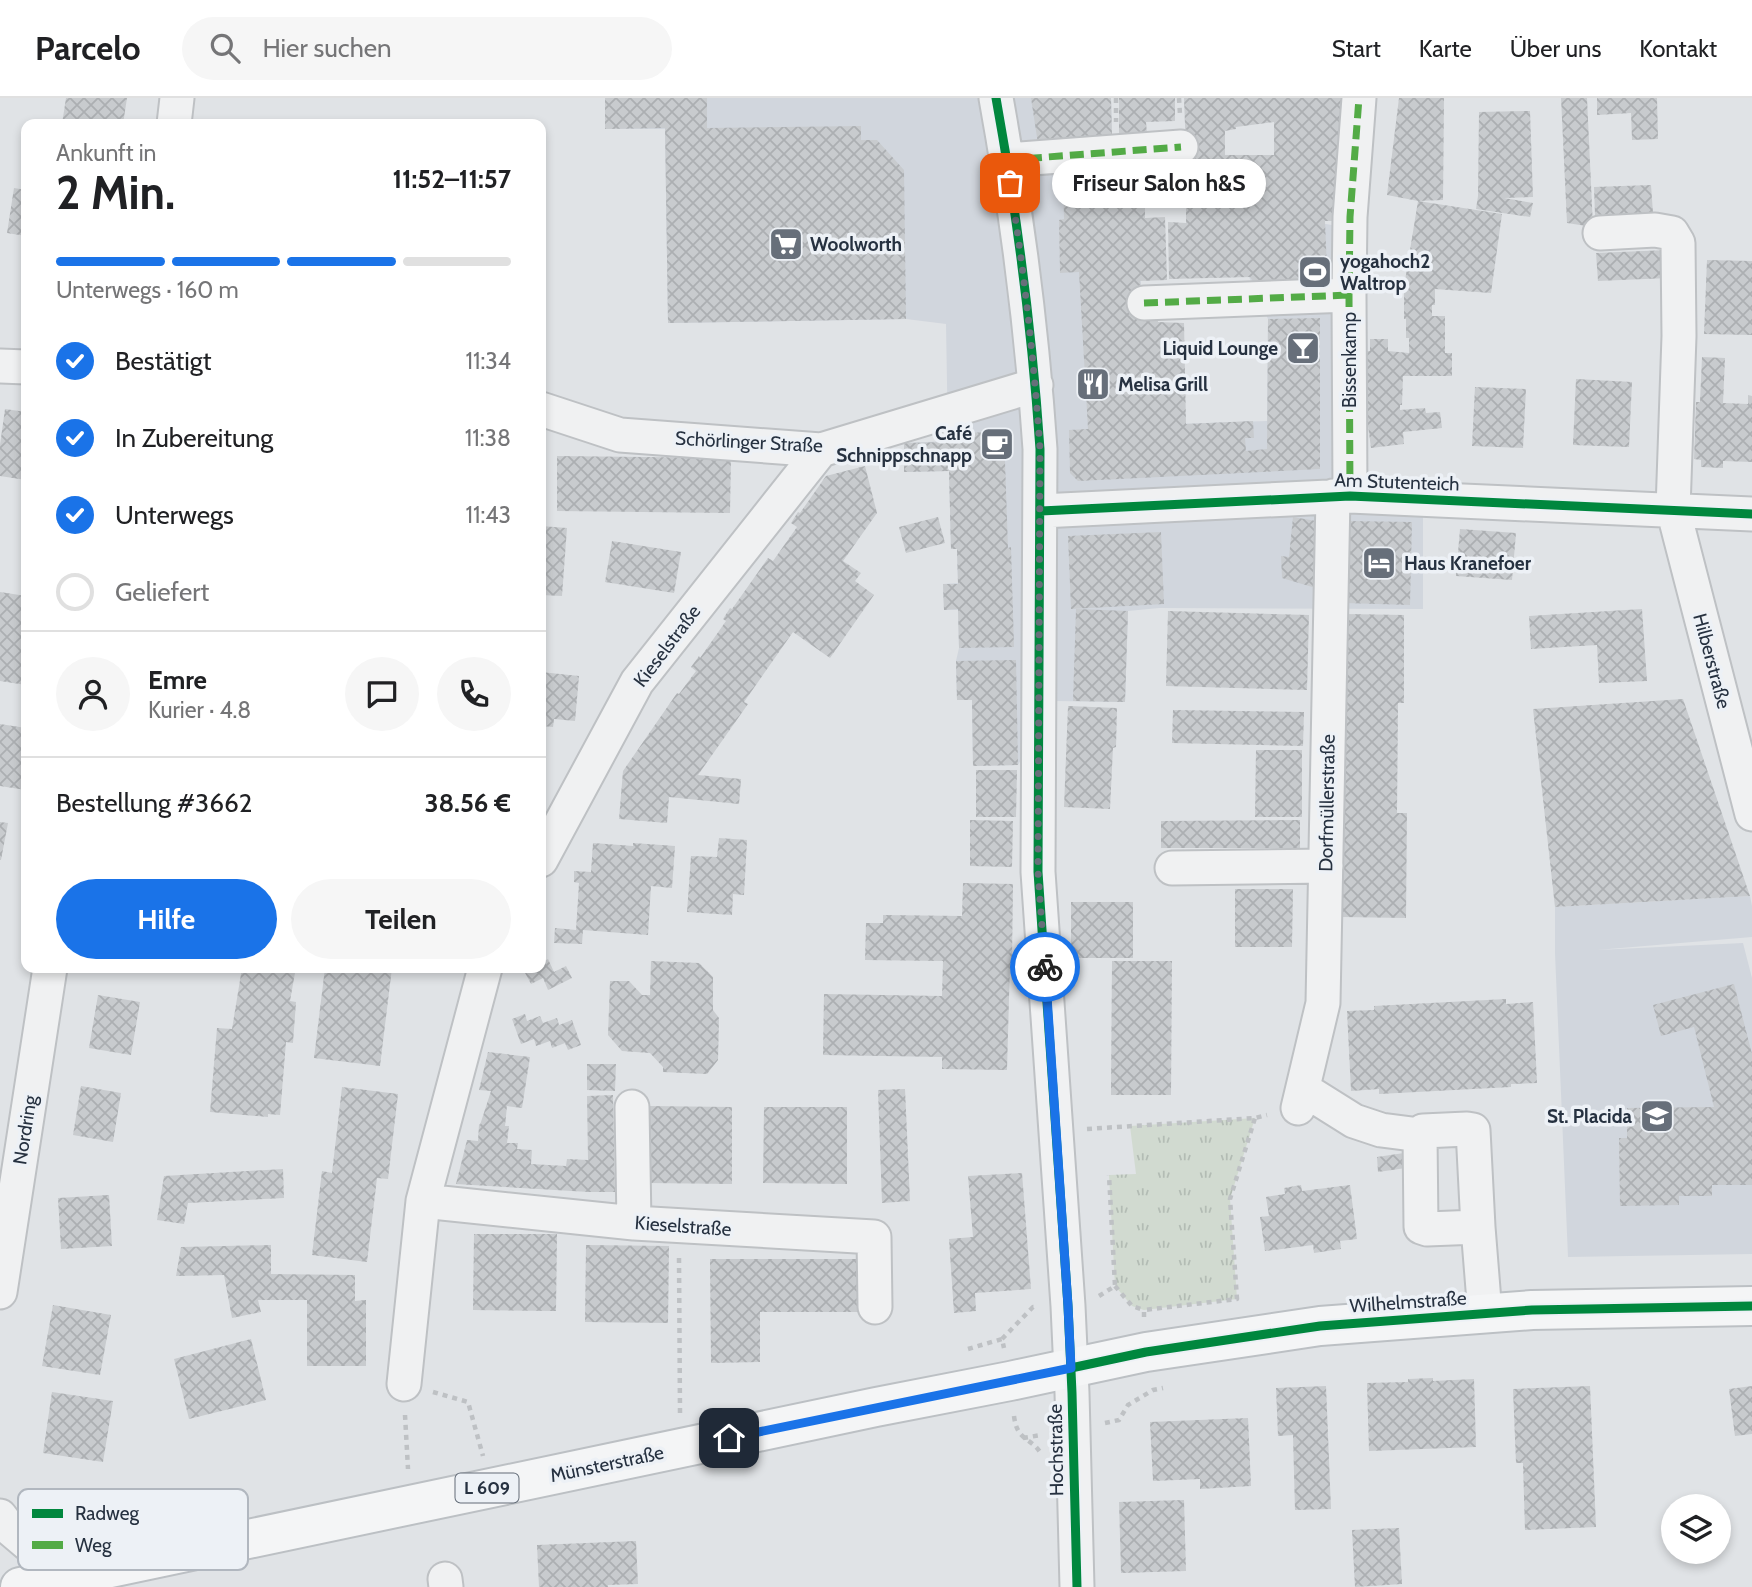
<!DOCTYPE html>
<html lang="de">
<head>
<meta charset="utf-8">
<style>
	:root { --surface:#fff; --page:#f6f6f6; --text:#202124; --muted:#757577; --line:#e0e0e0; --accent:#1a73e8 }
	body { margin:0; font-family:Cabin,sans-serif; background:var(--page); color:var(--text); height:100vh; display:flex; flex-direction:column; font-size:26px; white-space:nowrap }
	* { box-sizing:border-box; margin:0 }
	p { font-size:23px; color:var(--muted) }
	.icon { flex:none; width:38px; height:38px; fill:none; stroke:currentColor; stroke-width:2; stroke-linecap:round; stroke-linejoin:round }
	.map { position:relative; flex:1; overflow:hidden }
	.sheet { position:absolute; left:21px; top:21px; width:525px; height:854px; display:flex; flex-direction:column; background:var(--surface); border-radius:14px; box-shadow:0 4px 10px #0003 }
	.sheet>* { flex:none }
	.fabs { position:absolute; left:1661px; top:1396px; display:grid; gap:14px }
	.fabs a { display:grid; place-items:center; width:70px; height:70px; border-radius:50%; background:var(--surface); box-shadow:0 4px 10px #0003; font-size:35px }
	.pin { position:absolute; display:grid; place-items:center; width:60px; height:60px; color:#fff; margin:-30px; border-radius:14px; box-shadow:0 4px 10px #0006 }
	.courier { position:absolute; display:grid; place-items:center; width:70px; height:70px; margin:-35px; border:5px solid #1a73e8; border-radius:50%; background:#fff; color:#222; box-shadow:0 2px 9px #0007 }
	.bubble { position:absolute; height:49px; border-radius:24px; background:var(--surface); box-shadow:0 4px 10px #0003; font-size:23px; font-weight:700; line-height:49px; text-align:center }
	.headline em { font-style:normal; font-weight:700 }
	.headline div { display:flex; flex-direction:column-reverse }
	.headline { display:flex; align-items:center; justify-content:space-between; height:119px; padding:0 35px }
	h1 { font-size:46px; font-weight:700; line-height:52px }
	.bar { display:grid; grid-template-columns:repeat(4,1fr); gap:10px 7px; align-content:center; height:84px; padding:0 35px }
	.bar i { height:9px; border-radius:5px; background:var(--line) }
	.bar .on { background:var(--accent) }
	.bar p { grid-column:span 4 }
	.line { display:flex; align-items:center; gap:18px; padding:0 35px; border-top:2px solid var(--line) }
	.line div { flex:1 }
	.round { display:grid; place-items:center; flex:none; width:74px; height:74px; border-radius:37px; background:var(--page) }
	ol { padding:0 35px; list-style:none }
	li { display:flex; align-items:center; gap:21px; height:77px }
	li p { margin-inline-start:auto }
	li .icon { padding:7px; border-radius:50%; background:var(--accent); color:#fff; stroke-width:4 }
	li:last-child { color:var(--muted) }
	li i { width:38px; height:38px; border:4px solid var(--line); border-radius:50% }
	.action { display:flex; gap:14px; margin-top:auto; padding:14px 35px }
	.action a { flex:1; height:80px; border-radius:42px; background:var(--accent); color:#fff; font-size:28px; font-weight:700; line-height:80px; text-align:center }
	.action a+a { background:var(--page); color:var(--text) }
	header { display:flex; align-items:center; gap:42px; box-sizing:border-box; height:98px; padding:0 35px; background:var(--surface); border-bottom:2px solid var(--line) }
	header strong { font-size:33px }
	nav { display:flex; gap:38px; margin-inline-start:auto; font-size:24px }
	.search { width:490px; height:63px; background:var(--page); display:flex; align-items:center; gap:18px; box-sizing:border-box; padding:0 24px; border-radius:38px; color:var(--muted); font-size:26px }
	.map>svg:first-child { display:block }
</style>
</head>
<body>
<header>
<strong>Parcelo</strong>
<div class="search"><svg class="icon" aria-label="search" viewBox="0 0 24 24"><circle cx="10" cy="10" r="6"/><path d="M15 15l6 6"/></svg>Hier suchen</div>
<nav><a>Start</a><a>Karte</a><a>Über uns</a><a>Kontakt</a></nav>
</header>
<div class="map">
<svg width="1752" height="1489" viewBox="0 0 1752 1489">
	<defs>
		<pattern id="park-tufts" width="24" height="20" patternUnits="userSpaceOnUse" patternTransform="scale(1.75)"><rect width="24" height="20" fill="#d1dad0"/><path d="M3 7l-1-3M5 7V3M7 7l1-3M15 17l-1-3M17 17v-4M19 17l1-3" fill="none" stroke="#b3bcb4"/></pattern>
		<pattern id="building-cross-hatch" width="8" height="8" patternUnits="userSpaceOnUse" patternTransform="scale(1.75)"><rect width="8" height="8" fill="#c8cbce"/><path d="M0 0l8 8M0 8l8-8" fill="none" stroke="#acafb2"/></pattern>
	</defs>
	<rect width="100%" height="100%" fill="#e0e3e6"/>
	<path fill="#d1d6dd" d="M605,0H1111L1112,39L1145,69V120H1121L1140,154L1141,190H1138L1139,220H1158L1145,327L1267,323L1268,221L1249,179L1247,126H1326L1343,129L1339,391L1423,394V511L1159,510L1128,513L1125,604L1054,603L1018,667L973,668L972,602H957L956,563L959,550L958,512H944L943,486L958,485L957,451H951L949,373L904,374V345L948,343L946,226L906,221L668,225L665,31H605Z
		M1750,798L1752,808V839L1597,852L1743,845L1752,880V1156L1568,1159L1555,855V809Z"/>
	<path fill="url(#park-tufts)" d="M1255,1020L1230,1101L1237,1201L1144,1212L1132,1208L1115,1188L1109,1077L1136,1076L1130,1028Z"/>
	<path fill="url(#building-cross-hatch)" fill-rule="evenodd" d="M66,0H127L123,26H62Z
		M605,0H707V30L861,28V42H877L904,72L906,221L668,225L665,30L605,31Z
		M1031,0H1111L1112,39L1038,46Z
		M1119,0H1175V23L1146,24L1147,36L1119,38Z
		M1184,0H1346L1336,123H1325L1327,172L1317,183L1254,185L1250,179L1169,181L1168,124L1186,125V54ZM1274,24V57H1225V33L1236,31V29Z
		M1399,0H1444L1443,102L1418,103L1387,97Z
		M1561,0H1587L1593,129L1567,125Z
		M1597,0H1657L1658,41L1632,42L1631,15L1597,17Z
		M1530,13L1533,99L1504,100L1533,105L1530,119L1476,111L1478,98L1479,14Z
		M1145,69V120L1165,119L1167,182L1140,183L1141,190H1138L1139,221L1158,220V224L1184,225L1186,326L1253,323L1254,340H1245L1246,353L1267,351L1268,221L1320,220V371L1078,383L1070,375L1069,332L1088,331L1079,174L1060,175L1059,122L1064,121L1063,70Z
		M1651,87L1653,115L1595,117L1594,89Z
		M14,90L26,92V138L7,135Z
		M1418,103L1502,116L1491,195L1435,191V207H1432V218H1445V255H1452V278H1403L1402,307H1400V312L1425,310L1426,315L1440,314L1442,330L1403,334L1404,346L1371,350L1358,253H1370V241H1388V253L1409,255V240H1406V221H1404V189Z
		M1668,152L1669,180L1598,183L1596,155Z
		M1707,162L1752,163V237L1704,236Z
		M1702,259L1725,260L1723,305L1748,306V297L1752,298V364L1723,363V370L1701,369V362L1694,361L1696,304H1700Z
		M1576,281L1632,284L1629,349L1573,347Z
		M1475,289L1526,291L1523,350L1472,348Z
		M5,311L26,314V382L0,378V347Z
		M1004,334L1008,450L1011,449L1014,549L959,550L958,511L944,512L943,486H958L957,451H951L949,373L904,374V345L948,344L947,335Z
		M557,358L731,360L730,415L557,413Z
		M865,368L877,415L843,463L861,475L855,483L874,497L830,560L793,534L744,604L748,606L698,677L741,681L739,706L669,699L667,725L619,721L623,673L677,595L679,596L696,573L691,569L699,558L700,560L726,523L723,521L730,510L732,511L768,460L773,463L797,429L791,425L798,414L800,415L826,378Z
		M938,419L945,445L906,455L899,429Z
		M1293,419L1328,425L1319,491L1282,480L1281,458L1289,459Z
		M1347,423L1412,424L1410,507L1345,505Z
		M541,428L567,430L562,498L541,497Z
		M1460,431L1516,435L1512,482L1456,478Z
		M1161,434L1164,506L1071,511L1068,438Z
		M612,443L681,454L674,495L605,484Z
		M0,494L26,498V587L0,583Z
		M1076,511L1128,513L1125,604L1073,603Z
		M1642,511L1647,583L1599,585L1597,547L1531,551L1529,518Z
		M1168,513L1309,517L1307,592L1166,588Z
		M1345,516L1404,517V605H1398L1397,715H1407L1406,820L1342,819Z
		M1016,562L1018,667L973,668L972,602H957L956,563Z
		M541,574L579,578L575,623L554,621L553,629L541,628Z
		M1683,601L1750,798L1555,809L1533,611Z
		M1068,608L1117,610L1116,649L1113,650L1110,711L1064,709Z
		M1173,612L1304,614L1303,648L1172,645Z
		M0,626L26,630V692L0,688Z
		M1256,652H1302V719H1255Z
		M976,672H1017L1016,719H976Z
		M970,722L1013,723L1012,769L970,768Z
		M1300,722V750H1161V723Z
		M0,724L8,725L1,762H0Z
		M719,740L747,742L744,797L733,796L732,817L687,814L691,758L717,759Z
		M593,745L633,748V745L675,748L672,790L651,788L648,837L583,832L582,846L554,845L555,830L576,832L579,785L574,784V773L591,774Z
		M963,785L1013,786L1012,865H1010L1007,972L942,971V959L823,957L824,896L942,898L943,863L865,862L866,825H883V817L962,818Z
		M1235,791H1293L1292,849H1235Z
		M1071,804H1133V860H1071Z
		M548,861L554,874L566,868L572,880L548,892L543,880L531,886L524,873L531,870H541V865Z
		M651,863L699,865L713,879V912L719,920L718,962L707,976L663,974V969L650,955L622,953L608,937L610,883H629L642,897H650Z
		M1112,863H1172L1171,997H1111Z
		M242,870H260L295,875L290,903L296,904L293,945L286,944L280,1017L268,1016V1019L210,1014L217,930L232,931Z
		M325,870H392L380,968L314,960Z
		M1734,886L1752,956V1087H1712V1098H1679V1107L1620,1108L1619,1040H1627V1010L1714,1009L1694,929L1661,938L1653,907Z
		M98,897L140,904L131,957L89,950Z
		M1506,901V906L1533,904L1537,985L1511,986V989L1379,996V991L1351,993L1347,913L1374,912V908Z
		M525,916L527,923L540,918L543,925L557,920L559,927L572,922L581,947L568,952L565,945L552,950L550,943L536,948L534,941L521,946L512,921Z
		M488,954L530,959L522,1010L507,1008L505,1028H509L507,1045H518L517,1051L532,1052L531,1066L566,1068L567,1061L588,1062L587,998L613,997L615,1094H589L456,1086L467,1042L478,1043L479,1026L480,1027L491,993L479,992Z
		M587,966H616L615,993L587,992Z
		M81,988L121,995L113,1044L73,1037Z
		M342,989L398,996L388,1081L377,1080L367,1164L312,1157L322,1073L332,1075Z
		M905,991L910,1103L882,1105L878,992Z
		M649,1008L732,1009V1086L648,1085Z
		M764,1009H847V1086L763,1085Z
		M1404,1055L1406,1070L1378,1074L1377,1059Z
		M283,1071L284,1100L188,1105L184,1126L157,1122L164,1078Z
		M1022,1075L1031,1191L975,1195L976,1213L954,1215L949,1141L973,1139L968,1078Z
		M1301,1087L1302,1093L1350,1087L1357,1141L1340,1143L1341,1151L1314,1155L1313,1147L1265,1153L1260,1119L1269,1118L1266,1099L1285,1096L1284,1090Z
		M109,1097L112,1148L61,1151L58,1100Z
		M474,1136H557L556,1213L473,1212Z
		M271,1147V1176L355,1177V1203L366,1202V1268H307V1202H258L261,1214L232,1220L224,1177L176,1178L181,1149Z
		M586,1147L669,1148L668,1225L585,1224Z
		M710,1161H859V1214H760V1264L711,1265Z
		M53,1207L111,1217L100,1277L42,1268Z
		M251,1241L266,1302L189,1321L174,1261Z
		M1433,1280V1283L1474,1281L1476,1349L1369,1353L1367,1285L1408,1284V1281Z
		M1326,1288L1331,1411L1295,1412L1293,1337L1278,1338L1276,1290Z
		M1590,1288L1596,1429L1525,1432L1523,1365H1516L1513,1291Z
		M1752,1288V1336L1735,1338L1729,1291Z
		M52,1294L113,1303L103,1364L43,1355Z
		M1248,1320L1251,1388L1200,1391V1381L1153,1383L1150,1324Z
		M1184,1402L1186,1473L1121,1475L1119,1404Z
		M1399,1430L1402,1486L1355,1489L1352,1432Z
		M636,1443L638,1486L608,1487V1489H539L537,1447Z"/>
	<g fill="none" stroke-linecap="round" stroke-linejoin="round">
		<g stroke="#bec1c4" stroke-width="37">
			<path id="minor" d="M996,0C1017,116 1032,233 1040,351L1038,774L1068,1208L1072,1295L1077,1489
				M174,26L177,0
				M1007,62L1181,49
				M1600,135L1655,132L1672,135L1678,145L1679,238L1673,411L1752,716
				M1144,205L1349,197
				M0,268L26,269
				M541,311L620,337L821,352L1036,287
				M1350,398L1349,197L1350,119L1359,0
				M1041,413L1350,398L1752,416
				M541,762L637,584L821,352
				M1172,770L1326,768
				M1303,991L1354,1023L1381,1032L1420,1037
				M632,1009L634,1125
				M1298,1010L1323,905L1333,398
				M423,1103L634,1125L874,1139L875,1209
				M1478,1129L1427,1131L1421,1129L1420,1037L1423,1033L1467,1031L1473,1032L1478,1129L1485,1216
				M0,1194L50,870
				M404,1286L423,1103L485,870
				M0,1418L9,1430L67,1479
				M445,1481L446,1489"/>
		</g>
		<g stroke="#bcc0c4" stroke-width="42">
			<path id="major" d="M20,1489L876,1309L1010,1283L1146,1254L1320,1228L1532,1212L1752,1208"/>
		</g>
		<path stroke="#bec1c4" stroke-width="4.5" stroke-dasharray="5 5" stroke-linecap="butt" d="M1116,0V24
			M1179,0L1180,17
			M1087,1031L1255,1020L1267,1017
			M679,1160L680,1315
			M1115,1188L1132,1208L1144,1212
			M1099,1198L1115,1188L1109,1077
			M1144,1219V1212L1237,1201L1230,1101L1255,1020
			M1002,1241L1033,1209H1037
			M968,1251L1002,1241L1004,1250
			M433,1294L468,1304L483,1358
			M405,1317L408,1371
			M1014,1318C1017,1343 1030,1339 1040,1354
			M1105,1325L1119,1322L1128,1307L1153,1292L1163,1290
			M1023,1340L1041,1337"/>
		<use href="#minor" stroke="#f0f1f2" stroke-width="33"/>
		<use href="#major" stroke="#f4f5f6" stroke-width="38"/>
		<path stroke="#53ab46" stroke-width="7" stroke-dasharray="14 7" stroke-linecap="butt" d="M1007,62L1181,49
			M1144,205L1349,197
			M1350,398L1349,197L1350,119L1359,0"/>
		<g stroke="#edf1f6" stroke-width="13">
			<path id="cycleway" d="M996,0C1017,116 1032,233 1040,351L1038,774L1068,1208L1072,1295L1077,1489
				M1041,413L1350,398L1752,416
				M1071,1270L1146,1254L1320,1228L1532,1212L1752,1208"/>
		</g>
		<use href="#cycleway" stroke="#00873e" stroke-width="9"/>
	</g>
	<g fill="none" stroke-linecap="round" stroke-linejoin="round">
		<path stroke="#676f7a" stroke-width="7" stroke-dasharray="0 12.6" d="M1010,85C1024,173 1034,262 1040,351L1038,774L1045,869"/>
		<path stroke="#1a73e8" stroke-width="9" d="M729,1340L1071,1270L1068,1208L1045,869"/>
	</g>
	<defs>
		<g id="supermarket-square" transform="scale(1.75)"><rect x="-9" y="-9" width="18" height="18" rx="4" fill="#676f7a" stroke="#edf1f6"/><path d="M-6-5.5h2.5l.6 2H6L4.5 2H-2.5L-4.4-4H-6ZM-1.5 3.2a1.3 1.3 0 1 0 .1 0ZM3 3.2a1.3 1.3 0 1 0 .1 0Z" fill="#fff"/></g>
		<g id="stadium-square" transform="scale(1.75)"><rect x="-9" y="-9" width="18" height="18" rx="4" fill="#676f7a" stroke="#edf1f6"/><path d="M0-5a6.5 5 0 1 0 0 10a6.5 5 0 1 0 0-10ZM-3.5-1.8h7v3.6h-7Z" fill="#fff"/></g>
		<g id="bar-square" transform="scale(1.75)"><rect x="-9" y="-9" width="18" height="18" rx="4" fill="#676f7a" stroke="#edf1f6"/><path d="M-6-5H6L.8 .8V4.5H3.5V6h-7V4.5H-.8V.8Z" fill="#fff"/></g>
		<g id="restaurant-square" transform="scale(1.75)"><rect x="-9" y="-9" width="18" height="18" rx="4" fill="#676f7a" stroke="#edf1f6"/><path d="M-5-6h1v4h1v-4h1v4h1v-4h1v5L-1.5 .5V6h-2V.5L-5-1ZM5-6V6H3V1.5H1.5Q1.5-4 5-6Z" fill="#fff"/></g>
		<g id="cafe-square" transform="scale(1.75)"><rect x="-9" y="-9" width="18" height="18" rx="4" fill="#676f7a" stroke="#edf1f6"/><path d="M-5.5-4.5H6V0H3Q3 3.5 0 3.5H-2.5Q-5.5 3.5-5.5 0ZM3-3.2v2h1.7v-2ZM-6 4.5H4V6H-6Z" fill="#fff"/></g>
		<g id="hotel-square" transform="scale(1.75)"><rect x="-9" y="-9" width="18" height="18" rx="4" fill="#676f7a" stroke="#edf1f6"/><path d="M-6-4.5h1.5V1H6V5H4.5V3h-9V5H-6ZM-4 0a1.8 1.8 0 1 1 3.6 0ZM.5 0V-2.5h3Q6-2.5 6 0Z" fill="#fff"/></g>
		<g id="school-square" transform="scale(1.75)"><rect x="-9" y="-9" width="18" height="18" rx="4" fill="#676f7a" stroke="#edf1f6"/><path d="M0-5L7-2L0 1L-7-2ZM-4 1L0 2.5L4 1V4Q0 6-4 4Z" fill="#fff"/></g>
	</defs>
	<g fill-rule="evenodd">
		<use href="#supermarket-square" x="786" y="146"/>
		<use href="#stadium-square" x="1315" y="174"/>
		<use href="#bar-square" x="1303" y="250"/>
		<use href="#restaurant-square" x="1093" y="286"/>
		<use href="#cafe-square" x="997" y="346"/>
		<use href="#hotel-square" x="1379" y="465"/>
		<use href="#school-square" x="1657" y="1018"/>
	</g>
	<g text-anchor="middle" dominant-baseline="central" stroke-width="7" stroke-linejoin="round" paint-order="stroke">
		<rect fill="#edf1f6" stroke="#626b77" stroke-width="2" x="455.5" y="1375.5" width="63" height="29" rx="5"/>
		<g font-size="18" font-weight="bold" fill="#263140">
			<text x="487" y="1390">L 609</text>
		</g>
		<g font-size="19" font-weight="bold" fill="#263140" stroke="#edf1f6" text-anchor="start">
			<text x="810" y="146">Woolworth</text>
			<text x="1340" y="163">yogahoch2<tspan x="1340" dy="22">Waltrop</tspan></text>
			<text x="1278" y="250" text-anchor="end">Liquid Lounge</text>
			<text x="1118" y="286">Melisa Grill</text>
			<text x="972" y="335" text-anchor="end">Café<tspan x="972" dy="22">Schnippschnapp</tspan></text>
			<text x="1404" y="465">Haus Kranefoer</text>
			<text x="1632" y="1018" text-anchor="end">St. Placida</text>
		</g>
		<g font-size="19" fill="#263140" stroke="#edf1f6">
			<text transform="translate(1349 262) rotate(-90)">Bissenkamp</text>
			<text transform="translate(749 344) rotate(3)">Schörlinger Straße</text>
			<text transform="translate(1397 384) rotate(2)">Am Stutenteich</text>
			<text transform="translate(667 548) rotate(-53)">Kieselstraße</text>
			<text transform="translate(1712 563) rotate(75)">Hilberstraße</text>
			<text transform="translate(1327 705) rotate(-89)">Dorfmüllerstraße</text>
			<text transform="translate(25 1032) rotate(-81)">Nordring</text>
			<text transform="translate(683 1128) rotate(4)">Kieselstraße</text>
			<text transform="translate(1408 1204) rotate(-4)">Wilhelmstraße</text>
			<text transform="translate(1056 1352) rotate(-91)">Hochstraße</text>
			<text transform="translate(607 1366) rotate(-12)">Münsterstraße</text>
		</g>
	</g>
	<rect x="18" y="1391" width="230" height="81" rx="10" fill="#edf1f6" stroke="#b1b7bf" stroke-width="2"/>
	<rect x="32" y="1411" width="31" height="9" fill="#00873e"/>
	<rect x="32" y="1443" width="31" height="8" fill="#53ab46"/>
	<g font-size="19" fill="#263140">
		<text x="75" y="1422">Radweg</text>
		<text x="75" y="1454">Weg</text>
	</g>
</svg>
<div class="fabs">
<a><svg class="icon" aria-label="layers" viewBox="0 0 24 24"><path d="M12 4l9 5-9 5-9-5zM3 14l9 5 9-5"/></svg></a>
</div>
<div class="pin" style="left:1010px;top:85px;background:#ea580c"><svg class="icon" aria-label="bag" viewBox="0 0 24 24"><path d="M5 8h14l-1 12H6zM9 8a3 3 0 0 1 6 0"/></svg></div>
<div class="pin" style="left:729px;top:1340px;background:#1f2937"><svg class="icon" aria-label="home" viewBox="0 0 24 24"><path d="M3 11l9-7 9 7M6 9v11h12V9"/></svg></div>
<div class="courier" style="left:1045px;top:869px"><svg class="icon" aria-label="bike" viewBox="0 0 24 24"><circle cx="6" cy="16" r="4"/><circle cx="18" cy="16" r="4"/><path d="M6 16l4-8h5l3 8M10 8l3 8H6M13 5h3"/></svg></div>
<div class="bubble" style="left:1052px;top:61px;width:214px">Friseur Salon h&amp;S</div>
<section class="sheet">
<div class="headline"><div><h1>2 Min.</h1><p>Ankunft in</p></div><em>11:52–11:57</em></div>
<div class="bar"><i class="on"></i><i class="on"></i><i class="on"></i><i></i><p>Unterwegs · 160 m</p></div>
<ol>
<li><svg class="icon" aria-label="check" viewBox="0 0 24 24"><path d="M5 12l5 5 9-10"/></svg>Bestätigt<p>11:34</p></li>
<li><svg class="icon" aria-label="check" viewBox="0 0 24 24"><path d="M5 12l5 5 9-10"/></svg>In Zubereitung<p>11:38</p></li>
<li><svg class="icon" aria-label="check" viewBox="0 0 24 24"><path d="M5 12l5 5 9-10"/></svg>Unterwegs<p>11:43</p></li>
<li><i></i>Geliefert</li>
</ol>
<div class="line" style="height:126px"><a class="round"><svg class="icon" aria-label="person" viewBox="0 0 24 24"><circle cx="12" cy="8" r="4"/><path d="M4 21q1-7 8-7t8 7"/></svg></a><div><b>Emre</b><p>Kurier · 4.8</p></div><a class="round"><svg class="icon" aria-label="chat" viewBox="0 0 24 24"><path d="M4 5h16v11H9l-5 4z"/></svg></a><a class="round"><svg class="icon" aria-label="phone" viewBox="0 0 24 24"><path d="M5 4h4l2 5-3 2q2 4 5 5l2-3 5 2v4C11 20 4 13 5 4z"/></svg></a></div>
<div class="line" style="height:91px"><div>Bestellung #3662</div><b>38.56 €</b></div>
<div class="action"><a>Hilfe</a><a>Teilen</a></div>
</section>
</div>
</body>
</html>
